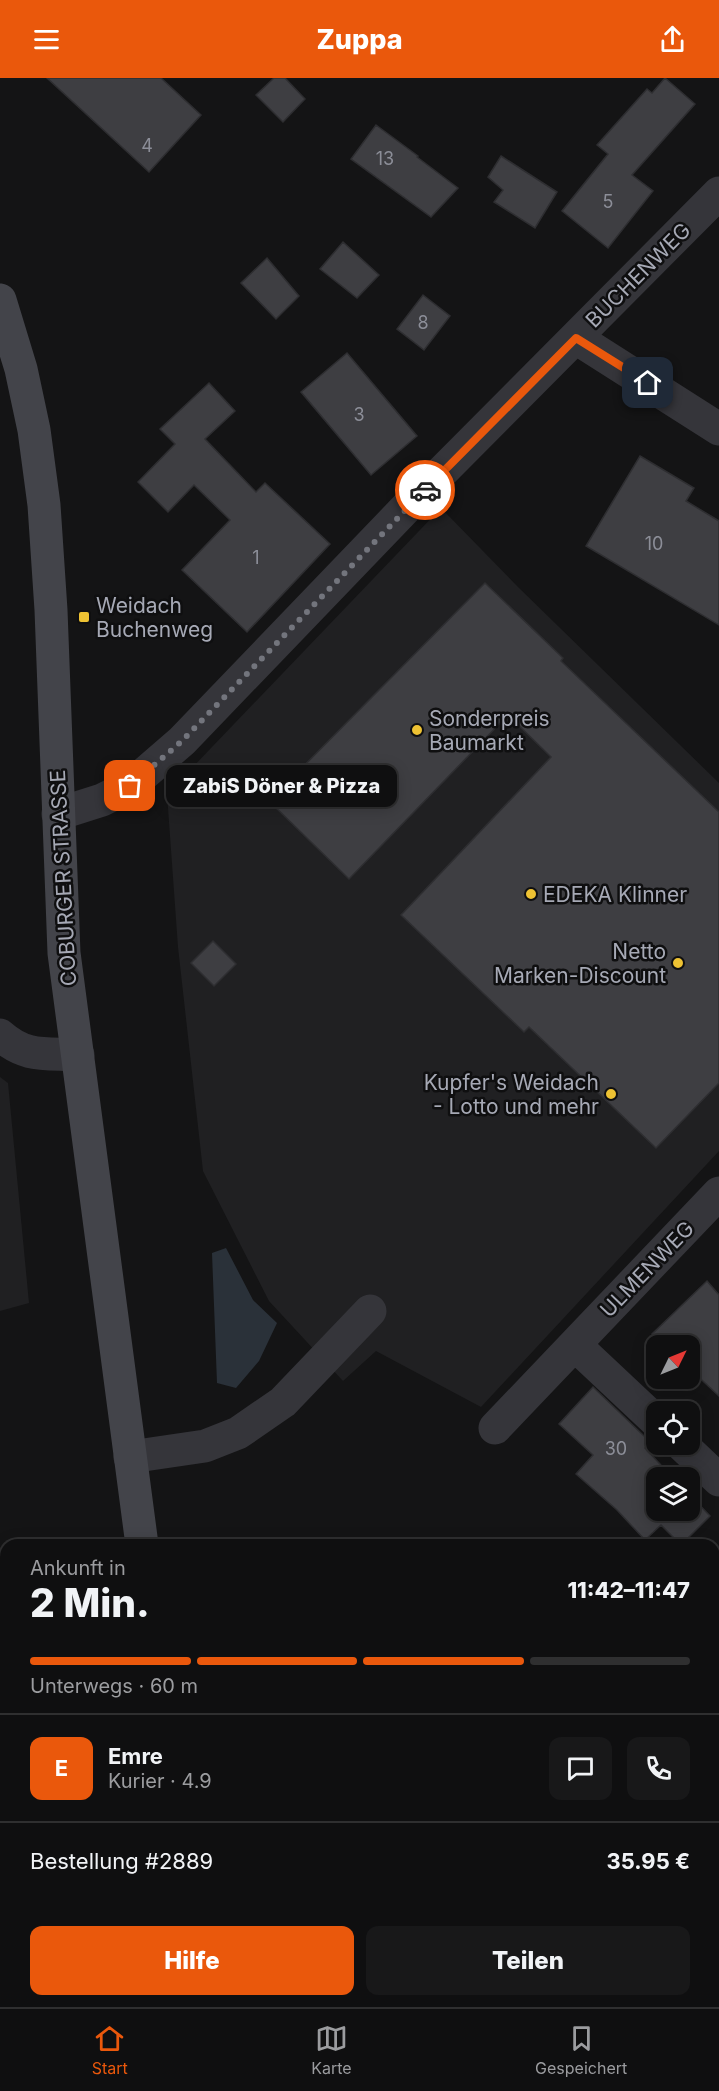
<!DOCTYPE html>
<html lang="de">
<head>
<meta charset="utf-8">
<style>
	:root { --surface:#0f0f10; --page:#181819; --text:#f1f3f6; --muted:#9b9c9f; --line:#2f2f30; --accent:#ea580c }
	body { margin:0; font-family:Inter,sans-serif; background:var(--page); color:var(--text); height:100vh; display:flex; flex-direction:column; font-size:22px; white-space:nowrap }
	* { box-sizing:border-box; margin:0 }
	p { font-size:20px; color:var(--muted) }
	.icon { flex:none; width:33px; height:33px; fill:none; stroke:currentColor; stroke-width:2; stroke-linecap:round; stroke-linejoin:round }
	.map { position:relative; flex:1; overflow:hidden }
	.side { position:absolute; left:0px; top:1461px; width:720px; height:468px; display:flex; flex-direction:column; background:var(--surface); border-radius:18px 18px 0 0; box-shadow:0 3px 15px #0003,0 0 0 2px var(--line) }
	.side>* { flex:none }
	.needle { width:39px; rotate:47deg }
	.fabs { position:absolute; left:646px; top:1257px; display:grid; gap:12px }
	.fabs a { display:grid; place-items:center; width:54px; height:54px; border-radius:12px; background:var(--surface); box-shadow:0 3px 15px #0003,0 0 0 2px var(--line); font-size:30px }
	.pin { position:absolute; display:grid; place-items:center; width:51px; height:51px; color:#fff; margin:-26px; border-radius:12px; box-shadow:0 3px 9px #0006 }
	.courier { position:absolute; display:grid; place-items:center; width:60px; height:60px; margin:-30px; border:4px solid #ea580c; border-radius:50%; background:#fff; color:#222; box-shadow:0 2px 8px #0007 }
	.bubble { position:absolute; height:42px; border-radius:12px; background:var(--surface); box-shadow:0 3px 15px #0003,0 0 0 2px var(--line); font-size:20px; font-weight:800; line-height:42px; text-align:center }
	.headline em { font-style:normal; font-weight:800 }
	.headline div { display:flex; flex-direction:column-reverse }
	.headline { display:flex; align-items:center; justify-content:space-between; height:102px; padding:0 30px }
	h1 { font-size:39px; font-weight:800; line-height:45px }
	.bar { display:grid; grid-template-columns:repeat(4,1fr); gap:9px 6px; align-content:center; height:72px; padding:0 30px }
	.bar i { height:8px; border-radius:4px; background:var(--line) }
	.bar .current { background:var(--accent) }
	.bar p { grid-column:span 4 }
	.line { display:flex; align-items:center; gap:15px; padding:0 30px; border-top:2px solid var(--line) }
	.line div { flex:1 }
	.round { display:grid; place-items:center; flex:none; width:63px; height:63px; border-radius:12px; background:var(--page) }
	.button { display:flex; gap:12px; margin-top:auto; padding:12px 30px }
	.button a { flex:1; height:69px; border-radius:12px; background:var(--accent); color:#fff; font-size:24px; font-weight:800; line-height:69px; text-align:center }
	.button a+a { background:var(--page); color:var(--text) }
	header { display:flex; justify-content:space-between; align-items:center; height:78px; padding:0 30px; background:var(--accent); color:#fff; font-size:27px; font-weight:800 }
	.menu { display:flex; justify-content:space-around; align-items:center; height:84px; border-top:2px solid var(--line); background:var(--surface); font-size:16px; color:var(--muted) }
	.menu a { display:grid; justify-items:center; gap:3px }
	.menu .current { color:var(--accent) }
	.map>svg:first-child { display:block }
</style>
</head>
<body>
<header><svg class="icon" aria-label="menu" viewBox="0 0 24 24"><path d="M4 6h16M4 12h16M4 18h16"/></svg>Zuppa<svg class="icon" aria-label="share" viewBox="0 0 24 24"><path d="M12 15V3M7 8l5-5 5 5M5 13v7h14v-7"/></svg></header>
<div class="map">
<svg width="719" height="1929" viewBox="0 0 719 1929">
	<rect width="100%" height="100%" fill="#141415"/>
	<path fill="#202022" d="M441,430L518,509L719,705V1073L481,1329L376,1273L343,1303L269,1223L203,1093L178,869L167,716Z
		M0,999L8,1005L29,1225L0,1233Z"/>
	<path fill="#2a3139" d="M226,1170L253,1222L277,1245L259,1283L236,1310L217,1305L212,1175Z"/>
	<path fill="#3e3e42" stroke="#2e2e31" stroke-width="1.5" d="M47,0H161L201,37L149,94Z
		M274,0H285L305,21L283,44L256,17Z
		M665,0L695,26L632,97L653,113L608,170L562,133L608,76L597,67L647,11L652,15Z
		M376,47L418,78L417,79L458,110L431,139L351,81Z
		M501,78L557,114L535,150L494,124L503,112L488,99Z
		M343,164L379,197L357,220L320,191Z
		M267,180L299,218L276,241L241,205Z
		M423,217L450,238L424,272L397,251Z
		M347,275L417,358L371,397L301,314Z
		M209,305L235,333L205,361L256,414L265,405L330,466L247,554L182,492L230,442L194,407L168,434L138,404L175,366L160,351Z
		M640,378L694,410L686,423L719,443V547L586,468Z
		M485,505L563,580L561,583L719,734V1005L656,1070L529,949L524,954L401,837L551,679L508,637L349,801L269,723Z
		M213,863L236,886L214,908L191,885Z
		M707,1203L719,1217V1318L690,1291V1268H665L652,1256Z
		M593,1309L644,1358L652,1363L645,1370L673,1400H657V1432H690V1417L710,1438L681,1467L661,1447L645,1462L617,1432L576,1396L593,1377L559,1346Z"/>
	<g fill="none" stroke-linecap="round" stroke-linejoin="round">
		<path stroke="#35353a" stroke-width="33" d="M576,260L719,351
			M58,736L102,722L130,708L182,663L403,433L719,115
			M0,957C26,980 45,975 78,977
			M575,1267L657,1344
			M495,1350L719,1115
			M681,1366L719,1402
			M130,1379L205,1368L238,1355L283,1324L370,1233"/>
		<path stroke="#43444a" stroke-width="33" d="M0,222L21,291L34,352L44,427L51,532L64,875L142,1467
			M187,1923L188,1929"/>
	</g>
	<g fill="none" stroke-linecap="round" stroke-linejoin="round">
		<path stroke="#73757d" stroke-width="6" stroke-dasharray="0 10.8" d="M130,708L182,663L425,412"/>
		<path stroke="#ea580c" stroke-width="8" d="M425,412L576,260L648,305"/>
	</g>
	<g fill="#eec233" stroke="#0f0f10" stroke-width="2">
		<rect x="78" y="533" width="12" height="12" rx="3"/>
		<circle cx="417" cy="652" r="6"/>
		<circle cx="531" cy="816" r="6"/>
		<circle cx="678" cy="885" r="6"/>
		<circle cx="611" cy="1016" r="6"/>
	</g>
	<g text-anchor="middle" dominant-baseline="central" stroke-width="5" stroke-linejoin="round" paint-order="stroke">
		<g font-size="18" fill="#8c8e98">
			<text x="147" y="67">4</text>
			<text x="385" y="80">13</text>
			<text x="608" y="123">5</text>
			<text x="423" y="244">8</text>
			<text x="359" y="336">3</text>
			<text x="654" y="465">10</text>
			<text x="256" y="479">1</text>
			<text x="616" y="1370">30</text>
		</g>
		<g font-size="21" fill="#a6a9b5" stroke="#0f0f10">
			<text transform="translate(638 197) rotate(-45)">BUCHENWEG</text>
			<text transform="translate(63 800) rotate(-93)">COBURGER STRASSE</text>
			<text transform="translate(647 1191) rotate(-46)">ULMENWEG</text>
		</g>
		<g font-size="21" fill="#a6a9b5" stroke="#0f0f10" text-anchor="start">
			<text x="96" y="527">Weidach<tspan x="96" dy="24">Buchenweg</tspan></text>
			<text x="429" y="640">Sonderpreis<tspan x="429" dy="24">Baumarkt</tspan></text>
			<text x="543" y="816">EDEKA Klinner</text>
			<text x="666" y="873" text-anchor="end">Netto<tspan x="666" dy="24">Marken-Discount</tspan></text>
			<text x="599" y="1004" text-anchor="end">Kupfer's Weidach<tspan x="599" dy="24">- Lotto und mehr</tspan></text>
		</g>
	</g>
</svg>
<div class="fabs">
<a><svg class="needle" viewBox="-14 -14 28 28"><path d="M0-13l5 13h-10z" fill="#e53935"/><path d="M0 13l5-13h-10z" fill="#9b9c9f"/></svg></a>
<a><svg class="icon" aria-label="locate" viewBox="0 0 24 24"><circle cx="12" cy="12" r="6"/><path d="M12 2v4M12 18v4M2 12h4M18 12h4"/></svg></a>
<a><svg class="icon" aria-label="layers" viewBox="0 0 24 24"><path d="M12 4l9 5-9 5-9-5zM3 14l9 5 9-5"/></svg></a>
</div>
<div class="pin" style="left:130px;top:708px;background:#ea580c"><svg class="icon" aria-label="bag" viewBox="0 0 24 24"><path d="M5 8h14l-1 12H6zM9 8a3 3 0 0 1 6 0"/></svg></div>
<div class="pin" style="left:648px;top:305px;background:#1f2937"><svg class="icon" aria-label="home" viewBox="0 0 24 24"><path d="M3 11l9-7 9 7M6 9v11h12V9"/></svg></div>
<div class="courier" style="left:425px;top:412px"><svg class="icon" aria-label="car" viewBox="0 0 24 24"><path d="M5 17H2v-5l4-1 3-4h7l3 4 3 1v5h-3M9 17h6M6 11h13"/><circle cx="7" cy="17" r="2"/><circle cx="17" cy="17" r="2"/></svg></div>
<div class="bubble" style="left:166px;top:687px;width:231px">ZabiS Döner &amp; Pizza</div>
<section class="side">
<div class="headline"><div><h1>2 Min.</h1><p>Ankunft in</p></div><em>11:42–11:47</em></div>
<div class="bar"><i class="current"></i><i class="current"></i><i class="current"></i><i></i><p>Unterwegs · 60 m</p></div>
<div class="line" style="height:108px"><b class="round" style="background:var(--accent);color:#fff">E</b><div><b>Emre</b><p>Kurier · 4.9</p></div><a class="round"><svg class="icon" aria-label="chat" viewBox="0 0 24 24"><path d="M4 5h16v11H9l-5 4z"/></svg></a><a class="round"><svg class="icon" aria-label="phone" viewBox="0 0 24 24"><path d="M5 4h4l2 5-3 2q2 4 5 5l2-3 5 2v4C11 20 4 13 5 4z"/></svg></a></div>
<div class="line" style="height:78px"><div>Bestellung #2889</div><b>35.95 €</b></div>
<div class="button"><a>Hilfe</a><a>Teilen</a></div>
</section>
</div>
<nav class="menu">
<a class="current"><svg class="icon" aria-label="home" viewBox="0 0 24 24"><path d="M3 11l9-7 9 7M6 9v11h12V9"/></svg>Start</a>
<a><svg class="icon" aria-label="map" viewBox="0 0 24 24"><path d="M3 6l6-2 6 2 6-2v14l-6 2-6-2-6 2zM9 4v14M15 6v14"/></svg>Karte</a>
<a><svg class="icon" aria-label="saved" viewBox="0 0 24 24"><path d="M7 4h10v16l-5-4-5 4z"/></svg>Gespeichert</a>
</nav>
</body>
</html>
